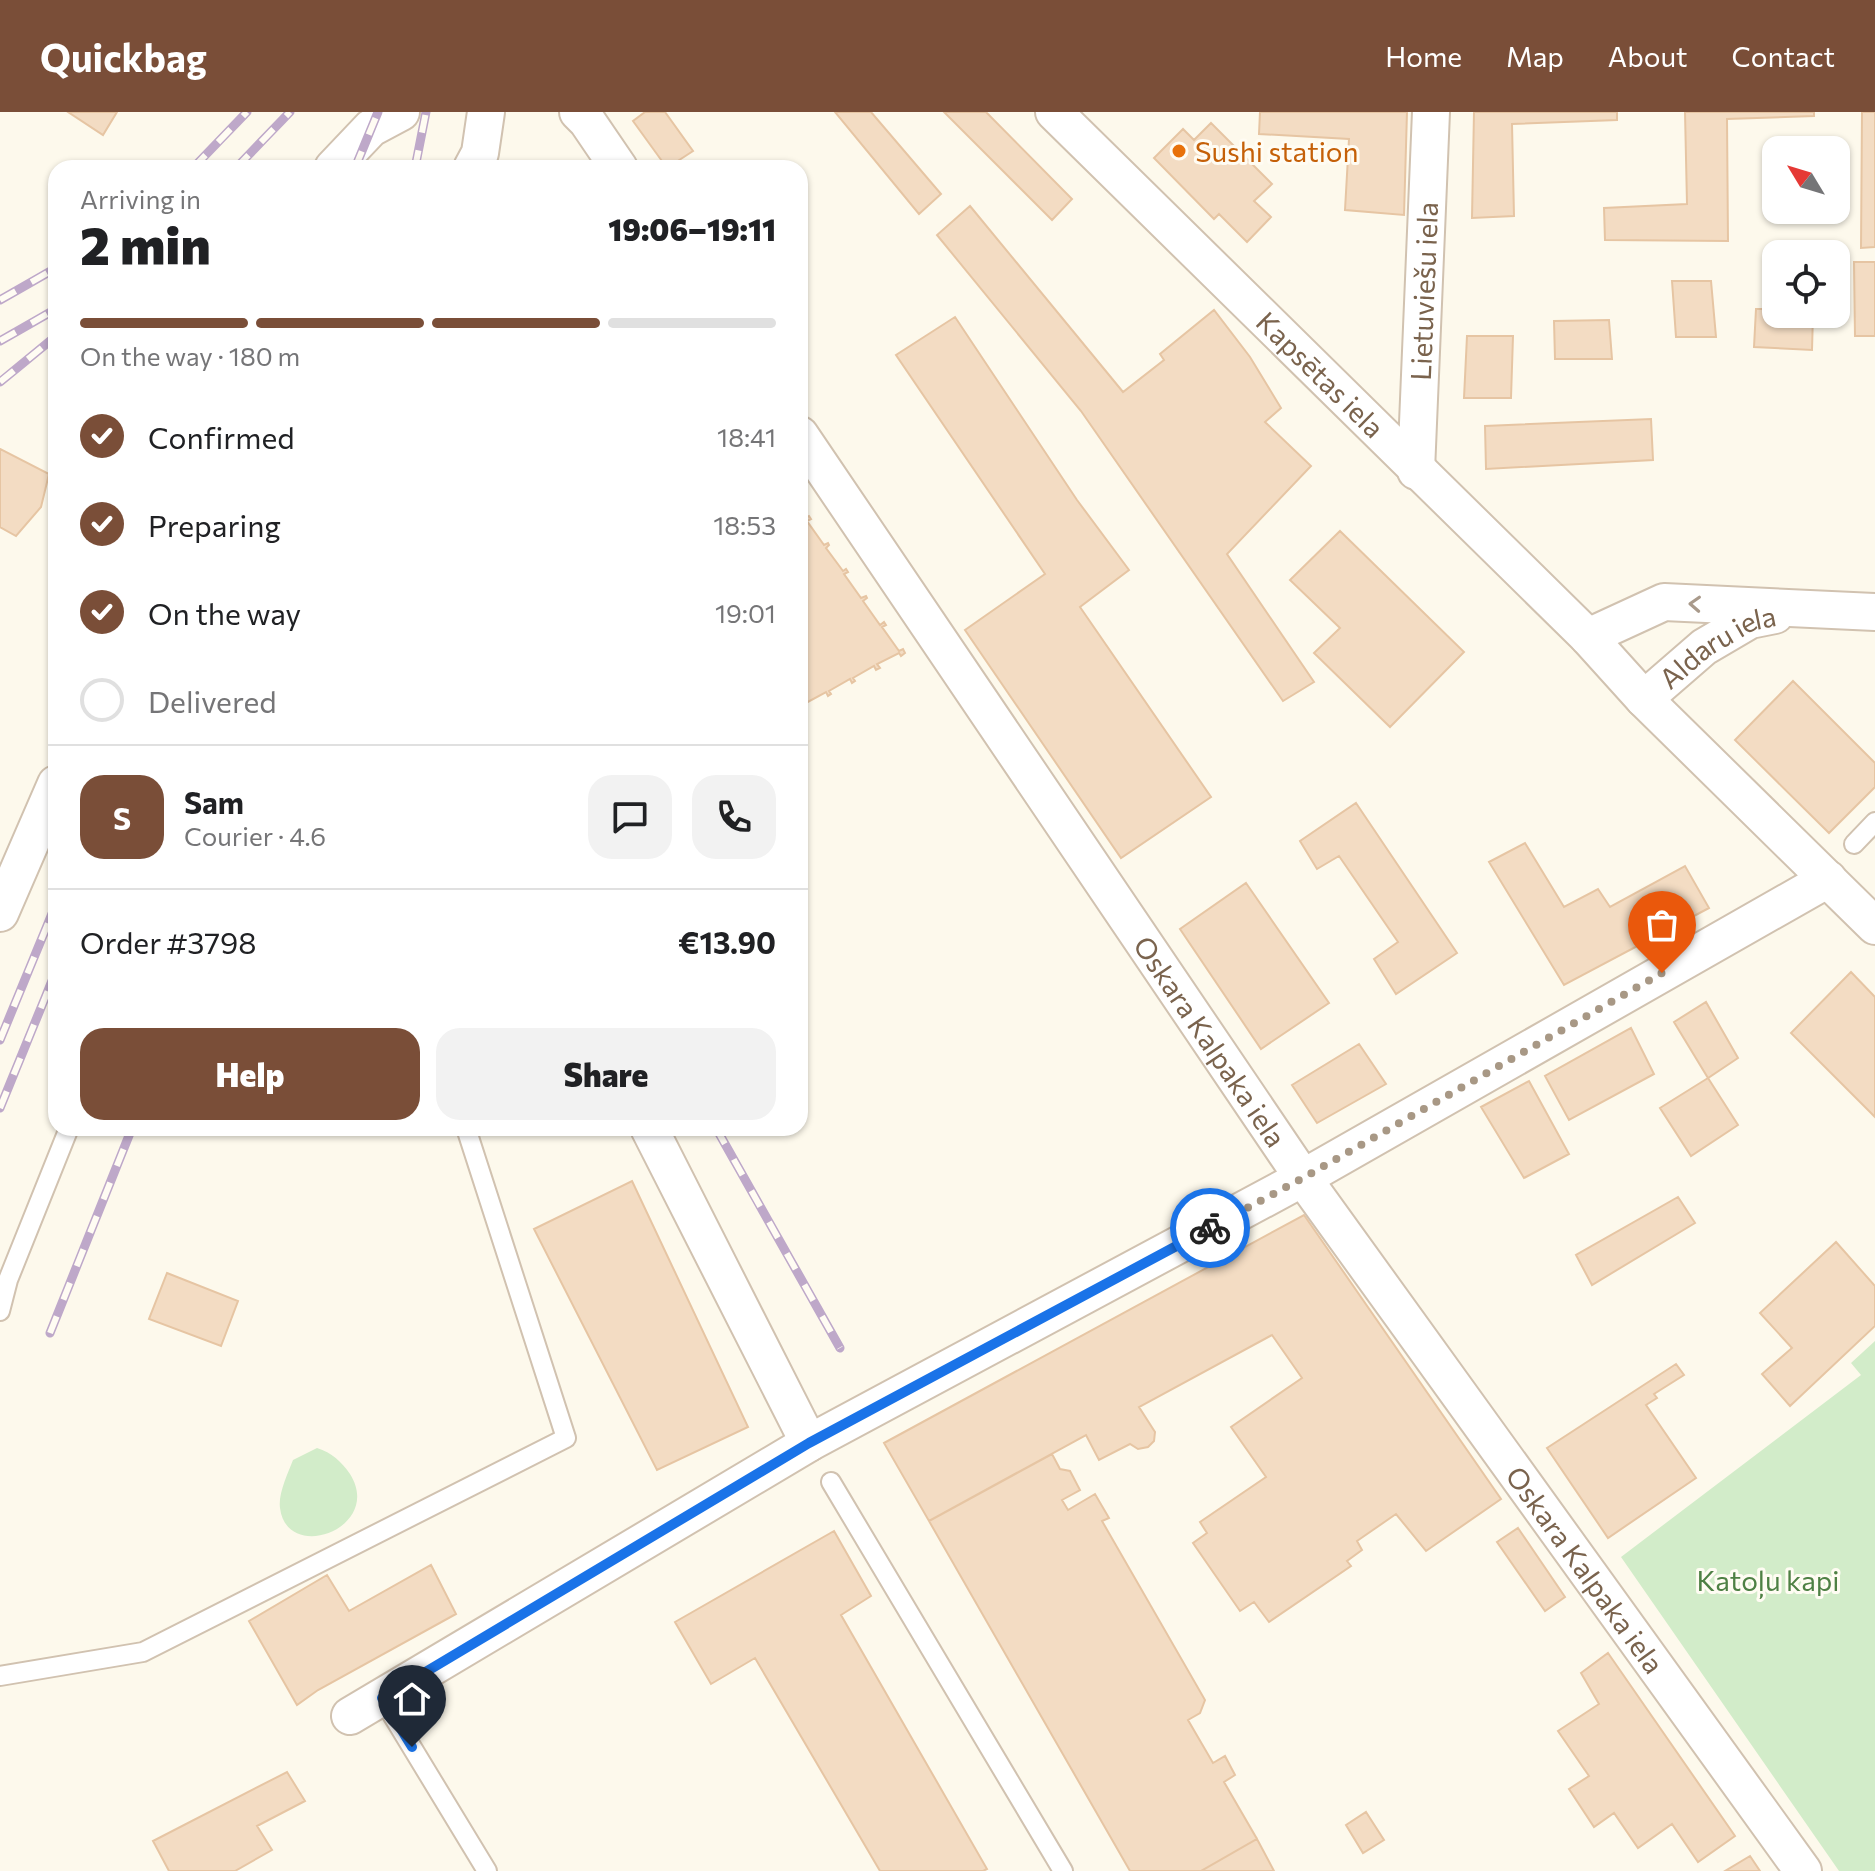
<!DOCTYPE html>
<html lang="en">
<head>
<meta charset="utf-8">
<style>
	:root { --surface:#fff; --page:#f2f2f2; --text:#202124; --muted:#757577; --line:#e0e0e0; --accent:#7a4e38 }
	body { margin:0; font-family:Commissioner,sans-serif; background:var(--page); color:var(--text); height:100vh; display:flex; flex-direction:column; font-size:30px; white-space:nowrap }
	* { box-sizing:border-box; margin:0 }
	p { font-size:26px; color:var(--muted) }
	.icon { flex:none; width:44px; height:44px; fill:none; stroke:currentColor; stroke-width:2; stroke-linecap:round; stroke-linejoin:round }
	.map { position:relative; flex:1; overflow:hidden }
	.sheet { position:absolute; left:48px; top:48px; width:760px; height:976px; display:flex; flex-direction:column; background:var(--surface); border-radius:24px; box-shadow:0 2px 6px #0004 }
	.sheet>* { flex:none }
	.needle { width:52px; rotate:308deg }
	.controls { position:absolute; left:1762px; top:24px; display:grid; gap:16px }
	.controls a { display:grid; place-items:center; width:88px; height:88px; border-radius:16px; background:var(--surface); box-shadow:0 2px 6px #0004; font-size:40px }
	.pin { position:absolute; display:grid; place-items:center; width:68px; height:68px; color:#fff; margin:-82px -34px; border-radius:50% 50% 50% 0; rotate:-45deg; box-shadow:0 0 8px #0007 }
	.pin .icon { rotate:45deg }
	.courier { position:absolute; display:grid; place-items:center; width:80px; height:80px; margin:-40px; border:6px solid #1a73e8; border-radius:50%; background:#fff; color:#222; box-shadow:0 2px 10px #0007 }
	.overview em { font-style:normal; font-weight:800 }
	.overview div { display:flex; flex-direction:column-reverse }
	.overview { display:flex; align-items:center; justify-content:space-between; height:136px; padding:0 32px }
	h1 { font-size:52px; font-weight:800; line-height:60px }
	.bar { display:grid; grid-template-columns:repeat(4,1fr); gap:12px 8px; align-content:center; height:96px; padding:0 32px }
	.bar i { height:10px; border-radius:6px; background:var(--line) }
	.bar .selected { background:var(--accent) }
	.bar p { grid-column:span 4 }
	.line { display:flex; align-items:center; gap:20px; padding:0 32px; border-top:2px solid var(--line) }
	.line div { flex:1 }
	.round { display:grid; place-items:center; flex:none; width:84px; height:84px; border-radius:24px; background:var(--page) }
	ol { padding:0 32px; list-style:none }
	li { display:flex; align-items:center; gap:24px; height:88px }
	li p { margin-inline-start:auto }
	li .icon { padding:8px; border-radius:50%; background:var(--accent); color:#fff; stroke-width:4 }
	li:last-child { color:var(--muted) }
	li i { width:44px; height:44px; border:4px solid var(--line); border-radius:50% }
	.primary-button { display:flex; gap:16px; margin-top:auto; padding:16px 32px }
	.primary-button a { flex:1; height:92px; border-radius:24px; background:var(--accent); color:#fff; font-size:32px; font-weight:800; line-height:92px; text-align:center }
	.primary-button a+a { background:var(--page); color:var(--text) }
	header { display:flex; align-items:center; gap:48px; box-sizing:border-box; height:112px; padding:0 40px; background:var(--accent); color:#fff }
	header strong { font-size:38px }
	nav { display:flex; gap:44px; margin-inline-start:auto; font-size:28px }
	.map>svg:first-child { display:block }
</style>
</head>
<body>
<header>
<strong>Quickbag</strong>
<nav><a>Home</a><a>Map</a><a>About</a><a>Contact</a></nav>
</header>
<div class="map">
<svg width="1875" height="1759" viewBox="0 0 1875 1759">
	<rect width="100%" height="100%" fill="#fdf9ec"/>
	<path fill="#d2ecc9" d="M1875,1229V1759H1839L1621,1445L1861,1263L1851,1251Z
		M317,1336C332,1341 341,1349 350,1362C384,1416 287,1452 280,1396C278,1382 288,1361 293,1348Z"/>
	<path fill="#f3dcc3" stroke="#e6c5a3" stroke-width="2" d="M68,0H117L103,23Z
		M645,0H665L693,39L667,56L633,9Z
		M835,0H871L941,82L919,102Z
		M944,0H986L1072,87L1052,108Z
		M1260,0H1407L1404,103L1345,98L1349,27L1259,22Z
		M1474,0H1617V8L1512,12L1514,104L1472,106Z
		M1685,0H1814V4L1727,7L1728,129L1605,128L1604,96L1687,92Z
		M1862,0H1875V135L1861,136Z
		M1211,11L1272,72L1254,89L1271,105L1247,130L1219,102L1214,107L1154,46L1183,17L1194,28Z
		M1770,68H1776V98H1829V107L1773,110Z
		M970,94L1123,280L1164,248L1160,242L1214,198L1250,245L1281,296L1265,310L1311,354L1227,442L1314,570L1283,589L1081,299L937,123Z
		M1854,150H1875V224H1855Z
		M1672,169H1711L1716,225H1676Z
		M1756,197H1776V202H1813L1812,238L1754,235Z
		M955,205L1077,388L1129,458L1080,495L1211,685L1121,746L965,518L1045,462L896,243Z
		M1609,208L1612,247H1555L1554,209Z
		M1467,224H1513L1511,286H1464Z
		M1651,307L1653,348L1486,357L1485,314Z
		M0,337L49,362L41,395L16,424L0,415Z
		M800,399L805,406L809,404L811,407L807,409L824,433L828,431L829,433L826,436L843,459L846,457L848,460L844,462L861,486L866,484L867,486L863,489L880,513L884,510L886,513L882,515L899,539L903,537L905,541L901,544L899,541L877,552L880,556L876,558L874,554L853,566L855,569L852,571L850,567L829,579L831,582L828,584L826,580L804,592L806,596L803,597L800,594Z
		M1340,419L1464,540L1390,615L1314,541L1340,516L1290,468Z
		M1793,569L1875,651V675L1829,721L1735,628Z
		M1356,691L1457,841L1396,882L1374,847L1398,830L1339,744L1317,757L1300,729Z
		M1525,731L1564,795L1598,777L1610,795L1685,754L1709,796L1564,873L1489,750Z
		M1246,771L1329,891L1261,937L1180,817Z
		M1851,860L1875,885V1005L1791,921Z
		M1706,890L1738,946L1708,966L1674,910Z
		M1631,916L1654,962L1569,1008L1545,964Z
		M1359,932L1386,972L1317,1011L1292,973Z
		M1708,966L1738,1013L1691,1044L1660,996Z
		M1529,969L1569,1042L1524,1066L1481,995Z
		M632,1069L748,1315L657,1358L534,1117Z
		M1678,1085L1695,1111L1592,1173L1576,1143Z
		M1304,1103L1501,1387L1426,1439L1396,1402L1357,1429L1362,1438L1347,1449L1351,1454L1269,1510L1254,1490L1240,1499L1193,1431L1207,1421L1200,1410L1266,1365L1231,1315L1302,1266L1272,1223L1139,1295L1155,1320L1154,1329L1148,1335L1138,1337L1130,1332L1099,1348L1086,1323L929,1409L884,1331Z
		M1836,1130L1875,1174V1214L1790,1294L1762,1262L1792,1236L1760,1201Z
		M167,1161L238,1189L221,1234L149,1207Z
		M1676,1252L1684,1263L1654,1282L1657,1286L1646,1293L1696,1366L1608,1426L1547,1336Z
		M1052,1342L1060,1357L1070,1359L1080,1378L1062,1388L1068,1398L1095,1382L1109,1406L1102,1409L1205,1588L1200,1601L1188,1608L1213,1651L1225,1644L1235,1663L1224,1670L1257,1727L1201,1759H1130L929,1409Z
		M1518,1416L1565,1485L1545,1499L1497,1430Z
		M834,1419L871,1484L841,1503L987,1757L983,1759H880L755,1546L711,1572L675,1510Z
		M431,1453L456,1502L318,1578L297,1593L249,1509L327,1463L349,1499Z
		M1608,1541L1735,1724L1698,1750L1672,1712L1638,1736L1614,1701L1594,1715L1569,1677L1589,1664L1558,1619L1599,1592L1581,1561Z
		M287,1660L305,1689L257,1714L272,1738L235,1759H169L153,1729Z
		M1366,1700L1384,1728L1363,1741L1346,1713Z
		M1257,1727L1274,1759H1201Z
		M1750,1744L1760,1759H1725Z"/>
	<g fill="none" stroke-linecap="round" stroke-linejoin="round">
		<g stroke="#d1c2b0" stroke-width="22">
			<path id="service" d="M1854,732L1875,710
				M0,1199L8,1168L69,1016
				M831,1370L1063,1759
				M0,1564L143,1540L566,1326L466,1016
				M382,1586L487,1759"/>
		</g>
		<g stroke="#d1c2b0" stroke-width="40">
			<g id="minor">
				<path d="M578,0L587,9L619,56"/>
				<path id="s1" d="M1054,0L1588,525L1644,587L1875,814"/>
				<path d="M333,56L371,16L401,0"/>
				<path d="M472,56L480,41L486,0"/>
				<path id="s2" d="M800,323L1303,1066L1803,1759"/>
				<path id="s3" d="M1416,359L1431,0"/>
				<path d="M1588,525L1664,490L1875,500"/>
				<path id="s4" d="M1644,587L1704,535L1750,508L1775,503"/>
				<path d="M0,801L56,672"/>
				<path d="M649,1016L809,1331"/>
				<path d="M350,1604L809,1331L1303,1066L1828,767"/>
			</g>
		</g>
		<use href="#service" stroke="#fff" stroke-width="18"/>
		<use href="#minor" stroke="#fff" stroke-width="36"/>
		<g stroke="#bea8c9" stroke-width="9">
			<path id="rail" d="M193,56L247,0
				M236,56L290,0
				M355,56L378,0
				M415,56L426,0
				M0,188L56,156
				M0,229L56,197
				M0,270L56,224
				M0,928L56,792
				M0,996L56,859
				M716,1016L840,1236
				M50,1221L132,1016"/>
		</g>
		<use href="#rail" stroke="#fffcf3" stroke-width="6" stroke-dasharray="18" stroke-linecap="butt"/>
	</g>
	<defs><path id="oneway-chevron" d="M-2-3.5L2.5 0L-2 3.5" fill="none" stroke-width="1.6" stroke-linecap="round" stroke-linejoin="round" transform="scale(2)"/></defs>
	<use stroke="#a99a8b" href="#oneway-chevron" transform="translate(1695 492) rotate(-177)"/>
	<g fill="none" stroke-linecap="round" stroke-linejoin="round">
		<path stroke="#a89885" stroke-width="8" stroke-dasharray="0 14.4" d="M1210,1116L1303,1066L1662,861"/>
		<path stroke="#1a73e8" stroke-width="10" d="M412,1635L382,1586L809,1331L1210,1116"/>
	</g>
	<circle fill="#e8710a" stroke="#fffcf3" stroke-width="3" cx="1179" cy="39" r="8"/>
	<g text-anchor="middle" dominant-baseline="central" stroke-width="6" stroke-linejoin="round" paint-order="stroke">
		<g font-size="28" fill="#c56008" stroke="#fffcf3" text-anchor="start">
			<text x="1195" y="39">Sushi station</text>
		</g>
		<g font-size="28" fill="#7a634d" stroke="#fffcf3">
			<text stroke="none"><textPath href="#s3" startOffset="180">Lietuviešu iela</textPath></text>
			<text stroke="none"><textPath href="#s1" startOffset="374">Kapsētas iela</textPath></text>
			<text stroke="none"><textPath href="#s4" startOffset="92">Aldaru iela</textPath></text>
			<text stroke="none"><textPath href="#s2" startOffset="732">Oskara Kalpaka iela</textPath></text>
			<text stroke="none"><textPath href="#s2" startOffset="1380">Oskara Kalpaka iela</textPath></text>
		</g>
		<g font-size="28" fill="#4e8044" stroke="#fffcf3">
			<text x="1768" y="1468">Katoļu kapi</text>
		</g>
	</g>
</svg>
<div class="controls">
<a><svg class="needle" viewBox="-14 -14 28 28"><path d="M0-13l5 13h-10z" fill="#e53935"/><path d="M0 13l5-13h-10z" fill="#757577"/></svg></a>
<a><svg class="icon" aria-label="locate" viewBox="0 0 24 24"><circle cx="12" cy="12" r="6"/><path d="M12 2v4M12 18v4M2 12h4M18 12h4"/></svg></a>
</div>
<div class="pin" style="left:1662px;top:861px;background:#ea580c"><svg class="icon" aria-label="bag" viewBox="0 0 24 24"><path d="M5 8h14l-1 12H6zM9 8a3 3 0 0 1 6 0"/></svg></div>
<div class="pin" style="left:412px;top:1635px;background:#1f2937"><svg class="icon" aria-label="home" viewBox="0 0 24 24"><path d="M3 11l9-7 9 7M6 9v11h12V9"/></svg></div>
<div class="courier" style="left:1210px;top:1116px"><svg class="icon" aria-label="bike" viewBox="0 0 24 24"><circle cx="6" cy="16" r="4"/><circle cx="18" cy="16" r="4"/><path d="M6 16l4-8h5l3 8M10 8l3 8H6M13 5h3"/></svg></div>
<section class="sheet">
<div class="overview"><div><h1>2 min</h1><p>Arriving in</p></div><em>19:06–19:11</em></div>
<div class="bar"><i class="selected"></i><i class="selected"></i><i class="selected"></i><i></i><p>On the way · 180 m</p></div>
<ol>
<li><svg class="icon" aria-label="check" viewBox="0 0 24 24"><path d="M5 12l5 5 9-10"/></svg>Confirmed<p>18:41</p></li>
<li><svg class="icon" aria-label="check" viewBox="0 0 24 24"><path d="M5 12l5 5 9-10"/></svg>Preparing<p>18:53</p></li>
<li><svg class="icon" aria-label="check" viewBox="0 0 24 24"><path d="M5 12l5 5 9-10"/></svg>On the way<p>19:01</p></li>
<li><i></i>Delivered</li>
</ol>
<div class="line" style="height:144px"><b class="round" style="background:var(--accent);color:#fff">S</b><div><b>Sam</b><p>Courier · 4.6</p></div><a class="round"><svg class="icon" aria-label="chat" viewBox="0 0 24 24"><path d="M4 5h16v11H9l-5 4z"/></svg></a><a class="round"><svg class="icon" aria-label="phone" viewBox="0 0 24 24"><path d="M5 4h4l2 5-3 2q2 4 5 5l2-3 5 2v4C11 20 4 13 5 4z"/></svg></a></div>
<div class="line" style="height:104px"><div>Order #3798</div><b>€13.90</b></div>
<div class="primary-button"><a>Help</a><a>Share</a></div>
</section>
</div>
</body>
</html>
